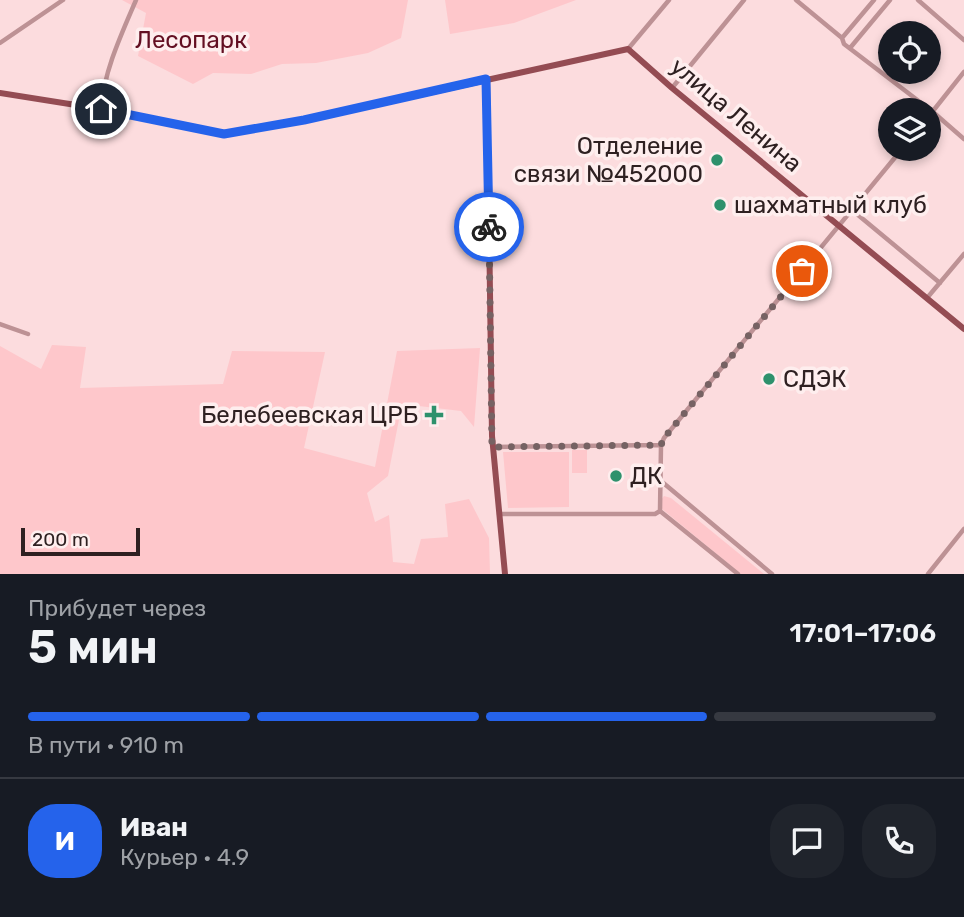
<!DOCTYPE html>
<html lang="ru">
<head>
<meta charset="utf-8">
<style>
	:root { --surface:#171b24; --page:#20242c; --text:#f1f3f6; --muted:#9ea1a6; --line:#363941; --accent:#2563eb }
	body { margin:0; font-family:Rubik,sans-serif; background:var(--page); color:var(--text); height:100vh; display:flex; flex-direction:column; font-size:26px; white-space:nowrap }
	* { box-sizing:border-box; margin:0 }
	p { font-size:23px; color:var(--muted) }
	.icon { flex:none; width:38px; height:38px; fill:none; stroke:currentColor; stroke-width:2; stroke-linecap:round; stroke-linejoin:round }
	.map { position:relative; height:574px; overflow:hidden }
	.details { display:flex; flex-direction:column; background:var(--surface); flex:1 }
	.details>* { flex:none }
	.fabs { position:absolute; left:878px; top:21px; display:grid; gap:14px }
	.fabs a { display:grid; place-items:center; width:63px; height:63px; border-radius:50%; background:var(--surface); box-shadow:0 4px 10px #0003; font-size:35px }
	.scale { position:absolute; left:21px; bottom:18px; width:119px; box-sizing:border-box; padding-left:7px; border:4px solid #2e2021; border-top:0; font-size:19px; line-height:24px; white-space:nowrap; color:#2e2021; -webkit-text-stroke:5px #feeeee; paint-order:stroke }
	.pin { position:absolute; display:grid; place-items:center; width:60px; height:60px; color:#fff; margin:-30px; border:4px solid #fff; border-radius:50%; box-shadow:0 2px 7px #0007 }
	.courier { position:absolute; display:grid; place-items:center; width:70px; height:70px; margin:-35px; border:5px solid #2563eb; border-radius:50%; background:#fff; color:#222; box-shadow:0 2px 9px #0007 }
	.head em { font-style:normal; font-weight:600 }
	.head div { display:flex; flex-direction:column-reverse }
	.head { display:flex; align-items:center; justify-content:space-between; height:119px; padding:0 28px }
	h1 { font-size:46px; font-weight:600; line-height:52px }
	.bar { display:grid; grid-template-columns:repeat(4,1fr); gap:10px 7px; align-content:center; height:84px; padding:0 28px }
	.bar i { height:9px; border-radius:5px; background:var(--line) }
	.bar .current { background:var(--accent) }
	.bar p { grid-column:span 4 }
	.line { display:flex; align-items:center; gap:18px; padding:0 28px; border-top:2px solid var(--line) }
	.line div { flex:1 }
	.round { display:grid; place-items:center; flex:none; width:74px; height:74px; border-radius:28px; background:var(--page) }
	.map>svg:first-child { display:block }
</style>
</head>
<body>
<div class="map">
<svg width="964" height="574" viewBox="0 0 964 574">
	<rect width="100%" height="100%" fill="#fcdcde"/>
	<path fill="#fec7cb" d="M122,0H408L401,38L368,53L316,63L282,64L251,74L213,73L193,84L138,56L146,13Z
		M445,0H576L514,23L450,34Z
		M52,345L86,347L80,388L223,384L232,351L325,352L304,448L375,467L397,351L480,348L474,427L461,411L402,404L388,476L367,493L375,522L389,515L393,562L414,564L421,539L448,537L445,504L469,499L489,538L490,574H0V346L41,369Z
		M572,450H587V473H572Z
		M503,452H569V507L508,508Z
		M664,496L671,498L764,574H741L662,509L660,501Z"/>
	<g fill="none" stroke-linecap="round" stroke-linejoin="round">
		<path stroke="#bd9295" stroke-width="4.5" d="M796,0L842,38L844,44L933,112L964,139
			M918,0L964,40
			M842,38L874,0
			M0,43L63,0
			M850,48L890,0
			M628,49L669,0
			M672,88L744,0
			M101,109C104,71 121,35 136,0
			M929,116L964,72
			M852,210L940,283
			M927,298L964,254
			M0,324L28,334
			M493,447L661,445
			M661,481L772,574
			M660,511L661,445L664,438L902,149
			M660,511L738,574
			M499,514H655L660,511
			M928,574L964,529"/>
		<path stroke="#944c53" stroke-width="6" d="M487,79L492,436L505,574
			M0,93L101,109L224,134L305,120L628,49L672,88L964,329"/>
	</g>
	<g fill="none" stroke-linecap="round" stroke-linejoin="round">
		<path stroke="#766263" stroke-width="7" stroke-dasharray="0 12.6" d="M489,227L492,447L661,445L664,438L802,271"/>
		<path stroke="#2563eb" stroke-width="9" d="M101,109L224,134L304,120L486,79L489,227"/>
	</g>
	<g fill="#2e916c" stroke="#feeeee" stroke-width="2.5">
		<circle cx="717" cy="160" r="7"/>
		<circle cx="720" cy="205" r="7"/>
		<circle cx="769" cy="379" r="7"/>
		<path d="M430.5 404.5h7v7h7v7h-7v7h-7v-7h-7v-7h7z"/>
		<circle cx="616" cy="476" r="7"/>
	</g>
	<g text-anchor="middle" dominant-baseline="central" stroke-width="7" stroke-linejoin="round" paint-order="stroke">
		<g font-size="24" fill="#630f22" stroke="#feeeee">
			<text x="191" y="40">Лесопарк</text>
		</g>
		<g font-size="24" fill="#2e2021" stroke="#feeeee">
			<text transform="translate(736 115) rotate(40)">улица Ленина</text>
		</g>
		<g font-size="24" fill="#2e2021" stroke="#feeeee" text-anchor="start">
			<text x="703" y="146" text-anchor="end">Отделение<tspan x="703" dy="28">связи №452000</tspan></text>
			<text x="734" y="205">шахматный клуб</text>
			<text x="783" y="379">СДЭК</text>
			<text x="418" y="415" text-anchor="end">Белебеевская ЦРБ</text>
			<text x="630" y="476">ДК</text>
		</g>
	</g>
</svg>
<div class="fabs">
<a><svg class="icon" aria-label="locate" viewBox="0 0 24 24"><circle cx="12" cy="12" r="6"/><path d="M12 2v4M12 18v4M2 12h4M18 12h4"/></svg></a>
<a><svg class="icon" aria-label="layers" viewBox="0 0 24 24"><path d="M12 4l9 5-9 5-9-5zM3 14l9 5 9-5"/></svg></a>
</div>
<div class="scale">200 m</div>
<div class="pin" style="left:802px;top:271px;background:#ea580c"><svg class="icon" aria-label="bag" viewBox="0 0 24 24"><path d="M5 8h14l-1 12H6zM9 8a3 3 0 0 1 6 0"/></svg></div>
<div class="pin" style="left:101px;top:109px;background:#1f2937"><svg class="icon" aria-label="home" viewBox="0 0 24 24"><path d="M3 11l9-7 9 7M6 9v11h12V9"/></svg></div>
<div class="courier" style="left:489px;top:227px"><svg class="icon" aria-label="bike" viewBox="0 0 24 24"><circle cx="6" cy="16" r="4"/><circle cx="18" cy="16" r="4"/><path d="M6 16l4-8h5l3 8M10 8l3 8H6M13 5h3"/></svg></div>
</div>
<section class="details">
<div class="head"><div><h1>5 мин</h1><p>Прибудет через</p></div><em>17:01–17:06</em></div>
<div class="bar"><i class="current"></i><i class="current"></i><i class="current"></i><i></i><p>В пути · 910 m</p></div>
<div class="line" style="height:126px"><b class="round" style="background:var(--accent);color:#fff">И</b><div><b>Иван</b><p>Курьер · 4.9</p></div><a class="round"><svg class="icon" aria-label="chat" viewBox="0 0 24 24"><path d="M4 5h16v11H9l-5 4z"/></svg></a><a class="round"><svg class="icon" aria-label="phone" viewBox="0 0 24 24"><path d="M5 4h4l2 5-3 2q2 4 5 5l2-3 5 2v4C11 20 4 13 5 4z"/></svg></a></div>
</section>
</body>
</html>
